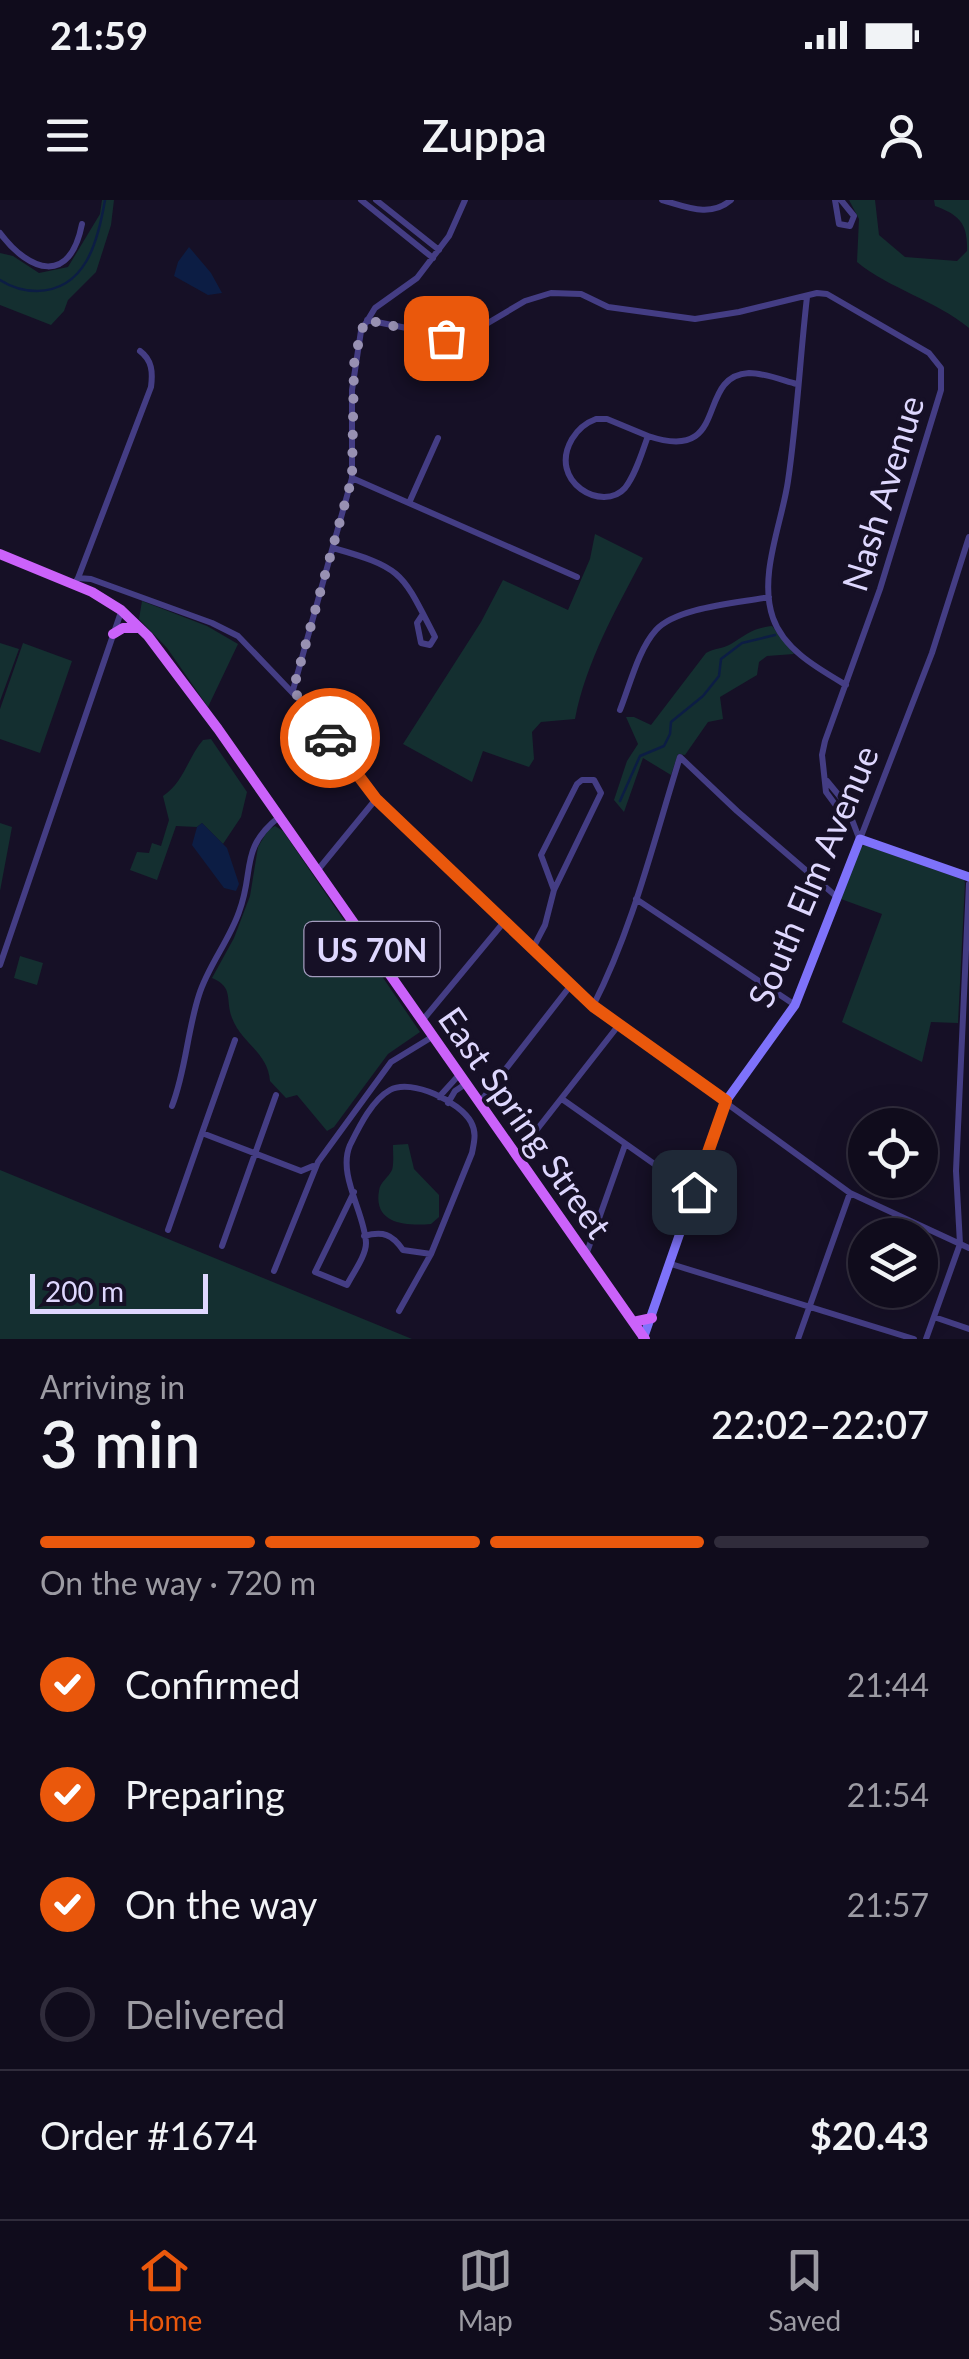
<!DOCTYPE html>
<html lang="en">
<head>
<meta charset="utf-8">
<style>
	:root { --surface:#100c1c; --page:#191525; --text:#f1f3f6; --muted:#9c9ba3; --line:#302c3b; --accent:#ea580c }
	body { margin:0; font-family:Lato,sans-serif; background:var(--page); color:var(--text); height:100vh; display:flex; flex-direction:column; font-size:38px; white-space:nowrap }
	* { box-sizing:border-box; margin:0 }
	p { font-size:32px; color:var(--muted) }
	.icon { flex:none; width:55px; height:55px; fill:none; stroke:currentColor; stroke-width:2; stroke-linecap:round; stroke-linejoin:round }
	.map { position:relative; height:1139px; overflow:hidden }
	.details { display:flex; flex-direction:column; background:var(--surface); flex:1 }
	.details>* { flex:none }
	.buttons { position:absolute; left:848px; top:908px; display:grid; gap:20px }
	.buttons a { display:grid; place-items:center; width:90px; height:90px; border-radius:50%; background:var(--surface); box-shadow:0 10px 40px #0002,0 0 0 2px var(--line); font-size:50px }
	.scale { position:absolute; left:30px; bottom:25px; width:178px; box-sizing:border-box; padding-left:10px; border:5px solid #ded7fe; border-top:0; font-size:28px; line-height:35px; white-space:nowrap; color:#ded7fe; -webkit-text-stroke:8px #161026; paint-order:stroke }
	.pin { position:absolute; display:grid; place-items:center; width:85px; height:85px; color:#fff; margin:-42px; border-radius:20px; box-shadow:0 5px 15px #0006 }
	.courier { position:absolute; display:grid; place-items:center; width:100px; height:100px; margin:-50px; border:8px solid #ea580c; border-radius:50%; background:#fff; color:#222; box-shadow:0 2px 12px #0007 }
	.summary em { font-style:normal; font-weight:600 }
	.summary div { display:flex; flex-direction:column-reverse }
	.summary { display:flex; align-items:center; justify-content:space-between; height:170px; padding:0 40px }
	h1 { font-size:65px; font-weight:600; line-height:75px }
	.bar { display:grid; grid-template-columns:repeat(4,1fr); gap:15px 10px; align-content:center; height:120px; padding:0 40px }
	.bar i { height:12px; border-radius:8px; background:var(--line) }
	.bar .selected { background:var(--accent) }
	.bar p { grid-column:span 4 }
	.line { display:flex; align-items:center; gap:25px; padding:0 40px; border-top:2px solid var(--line) }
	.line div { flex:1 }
	ol { padding:0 40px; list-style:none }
	li { display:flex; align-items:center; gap:30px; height:110px }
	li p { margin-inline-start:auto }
	li .icon { padding:10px; border-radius:50%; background:var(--accent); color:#fff; stroke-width:4 }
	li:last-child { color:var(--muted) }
	li i { width:55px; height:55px; border:5px solid var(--line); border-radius:50% }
	.status { display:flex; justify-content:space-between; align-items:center; height:70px; padding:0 50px; background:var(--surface); direction:ltr }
	.status svg { height:28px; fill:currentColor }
	header { display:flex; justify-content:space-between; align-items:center; height:130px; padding:0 40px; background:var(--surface); font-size:45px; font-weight:600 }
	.tab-bar { display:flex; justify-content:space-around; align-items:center; height:140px; border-top:2px solid var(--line); background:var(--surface); font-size:28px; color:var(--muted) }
	.tab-bar a { display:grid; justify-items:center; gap:5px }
	.tab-bar .selected { color:var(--accent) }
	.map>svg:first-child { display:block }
</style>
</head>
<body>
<div class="status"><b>21:59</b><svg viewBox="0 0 49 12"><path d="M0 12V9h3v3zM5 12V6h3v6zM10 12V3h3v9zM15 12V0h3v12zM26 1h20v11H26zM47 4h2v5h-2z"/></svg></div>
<header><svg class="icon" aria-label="menu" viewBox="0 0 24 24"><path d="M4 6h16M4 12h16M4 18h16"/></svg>Zuppa<svg class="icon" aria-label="person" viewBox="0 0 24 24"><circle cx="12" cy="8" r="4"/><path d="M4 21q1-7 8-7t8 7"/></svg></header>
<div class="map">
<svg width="969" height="1139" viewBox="0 0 969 1139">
	<rect width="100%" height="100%" fill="#161026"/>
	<path fill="#142f30" d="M102,0H114L111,25L96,72L68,100L64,111L51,125L0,105V53L13,56L39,73L68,67L100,14Z
		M849,0H875L879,35L905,57L957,61L967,51C968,24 960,15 935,6L934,0H969V128C935,100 890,89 857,62L859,19Z
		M595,334L643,358C616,409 586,462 575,519L541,522L532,532L534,559L529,567L483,551L472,582L403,544L481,422L503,380L568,410L590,359Z
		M142,401L207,426L238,444L208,507L167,448L139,419Z
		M772,426L794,454L767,456L759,462L757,475L720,497L723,519L708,522L685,555L678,554L671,575L643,558L624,612L614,600L627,561L638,544L626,517H634L651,525L706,453C714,448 723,449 731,444C747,434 753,428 772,426Z
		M0,443L19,449L0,501Z
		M23,443L72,461L40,553L0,539V509Z
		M211,539L247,592L241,617L223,644L202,623L197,627L176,626L157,680L130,670L137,652L149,653L152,643L161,646L169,620L163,596C184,582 187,559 203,540Z
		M0,623L12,627L0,691Z
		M275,626L283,631L420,832L388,854L334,927L327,931L297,895L286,898L270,881C268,852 242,844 232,818C225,799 234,787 212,778L234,738L250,696L258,647L268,630Z
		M864,645L964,680L965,683L958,823L931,822L922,862L842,822L882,714L841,699L859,650Z
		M20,756L43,763L37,785L14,778Z
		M408,944L414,969L439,995V1017L431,1024C408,1026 373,1025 379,991C380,982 388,978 392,970C394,964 393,953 393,945Z
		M0,970L412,1139H0Z"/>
	<path fill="#0c1d44" d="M189,47L211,73L222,93L208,95L174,76L178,62Z
		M202,623L227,648L239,684L236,691L224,688L192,645L197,627Z"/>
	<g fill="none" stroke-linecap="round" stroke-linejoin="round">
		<path stroke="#0c1d44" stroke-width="2.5" d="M0,80C11,87 23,91 37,91C86,90 98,41 105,0
			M620,601L640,556L664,546L670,534L671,522L703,496L719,476L721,459L742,443L775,435"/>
		<path stroke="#443d84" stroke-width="6" d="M361,0L433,58
			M376,0L439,50
			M662,0C687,7 710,18 731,0
			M835,0L839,24L850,26L854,16L841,0
			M0,33C30,73 70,85 82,24
			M807,97C800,158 797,220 788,281C782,323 758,376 773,418C784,450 819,469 846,485
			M367,120L456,138L488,123L525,101L551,93L581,94L608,107L695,119L739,112L817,93L827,94L929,153L941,168V190L880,389L825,541L822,555L826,592L840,611L851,619
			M596,219H607L648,236C642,252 636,274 625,288C603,313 547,282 572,239C578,229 585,223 596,219Z
			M648,236C732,264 694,176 749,173C764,173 782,180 797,184
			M352,278L577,377
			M409,303L438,238
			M333,348C404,368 402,373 435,437L430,445L421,443L417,423L423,414
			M78,378L151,187C153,172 152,160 140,151
			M74,385L78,378L91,379L212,423L238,436L308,509L376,599L593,806L850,993L969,1048
			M293,490L352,278V190L361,131L375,108L417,78L449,36L465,0
			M620,510C630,485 638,450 656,430C677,407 739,403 769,397
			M827,581L846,604L859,638
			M860,639L932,453L969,337
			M317,671L376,599
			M636,699L795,805
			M533,748L545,725L554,690L541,655L577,584L582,580H594L601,593L554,690
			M0,765L121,412
			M593,806C633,728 654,640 680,557L737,611L837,697
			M422,821L504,722
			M439,897L458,876
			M562,899L694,992
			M480,902L571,785
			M448,903L455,891L464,885
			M172,906C186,870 187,832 199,795C208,766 229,741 239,712C255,670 239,649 279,617
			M202,933L235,840
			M517,955L618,826
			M354,992L315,1072L347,1085C353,1073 366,1056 366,1043C365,1013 337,975 350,945C359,927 372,900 390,890C412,878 460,902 471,922C477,933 474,942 472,953L431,1054L403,1050C392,1034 383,1031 364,1036
			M168,1030L202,933L301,971L313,966
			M222,1046L276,895
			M586,1055L625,945
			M671,1064L914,1139
			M274,1071L318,962L391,862L432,837
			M399,1111L431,1054
			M934,1117L969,1129
			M798,1139L850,993
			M926,1139L960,1044L956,971L969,684"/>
		<path stroke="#7e72fa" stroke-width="9" d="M643,1139L726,901L795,805L860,639L969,677"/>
		<path stroke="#cb62fa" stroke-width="10" d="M0,354L92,392L121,410L148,436L218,529L645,1139
			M113,434L123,428H139
			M633,1122L652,1118"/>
	</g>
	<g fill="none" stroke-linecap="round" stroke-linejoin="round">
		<path stroke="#9891b2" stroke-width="10" stroke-dasharray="0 18" d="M330,538L293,490L352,278L354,164L361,131L367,120L446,138"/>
		<path stroke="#ea580c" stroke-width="12" d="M330,538L376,599L593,806L726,901L694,992"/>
	</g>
	<g text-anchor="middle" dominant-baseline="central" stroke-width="8" stroke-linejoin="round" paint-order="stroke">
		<rect fill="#161026" stroke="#a29bbd" stroke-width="2.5" x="304.5" y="722" width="135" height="54" rx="8"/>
		<g font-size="32" font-weight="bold" fill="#ded7fe">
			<text x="372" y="749">US 70N</text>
		</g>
		<g font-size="35" fill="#ded7fe" stroke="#161026">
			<text transform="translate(882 293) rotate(-73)">Nash Avenue</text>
			<text transform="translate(812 676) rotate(-67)">South Elm Avenue</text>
			<text transform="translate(526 922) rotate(55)">East Spring Street</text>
		</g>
	</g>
</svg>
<div class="buttons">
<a><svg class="icon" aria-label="locate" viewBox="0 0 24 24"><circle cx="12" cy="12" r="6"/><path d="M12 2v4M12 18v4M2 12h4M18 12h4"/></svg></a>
<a><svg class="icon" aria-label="layers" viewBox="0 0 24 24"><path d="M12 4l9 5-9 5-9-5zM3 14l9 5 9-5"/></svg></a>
</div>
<div class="scale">200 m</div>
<div class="pin" style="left:446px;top:138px;background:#ea580c"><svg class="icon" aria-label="bag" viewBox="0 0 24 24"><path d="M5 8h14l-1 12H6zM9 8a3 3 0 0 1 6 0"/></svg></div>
<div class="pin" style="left:694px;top:992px;background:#1f2937"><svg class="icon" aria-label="home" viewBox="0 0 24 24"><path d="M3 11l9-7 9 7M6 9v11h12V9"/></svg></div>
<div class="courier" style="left:330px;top:538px"><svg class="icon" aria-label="car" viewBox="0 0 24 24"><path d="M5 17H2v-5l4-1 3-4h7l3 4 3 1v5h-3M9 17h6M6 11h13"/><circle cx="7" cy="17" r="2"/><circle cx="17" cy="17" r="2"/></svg></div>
</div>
<section class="details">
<div class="summary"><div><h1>3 min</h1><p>Arriving in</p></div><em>22:02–22:07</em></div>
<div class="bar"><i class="selected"></i><i class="selected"></i><i class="selected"></i><i></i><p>On the way · 720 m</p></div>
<ol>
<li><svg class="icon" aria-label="check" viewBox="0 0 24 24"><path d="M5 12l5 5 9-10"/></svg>Confirmed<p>21:44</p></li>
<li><svg class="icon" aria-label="check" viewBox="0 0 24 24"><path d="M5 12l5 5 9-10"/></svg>Preparing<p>21:54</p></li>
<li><svg class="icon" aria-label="check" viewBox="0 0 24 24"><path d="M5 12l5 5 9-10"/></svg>On the way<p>21:57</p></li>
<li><i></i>Delivered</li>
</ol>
<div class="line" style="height:130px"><div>Order #1674</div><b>$20.43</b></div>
</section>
<nav class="tab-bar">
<a class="selected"><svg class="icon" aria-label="home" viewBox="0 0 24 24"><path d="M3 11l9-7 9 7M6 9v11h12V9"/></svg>Home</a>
<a><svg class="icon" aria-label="map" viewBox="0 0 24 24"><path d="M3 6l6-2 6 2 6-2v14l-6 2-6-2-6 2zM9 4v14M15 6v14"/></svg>Map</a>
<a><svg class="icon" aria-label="saved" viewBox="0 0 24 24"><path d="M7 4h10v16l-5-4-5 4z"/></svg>Saved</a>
</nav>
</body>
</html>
